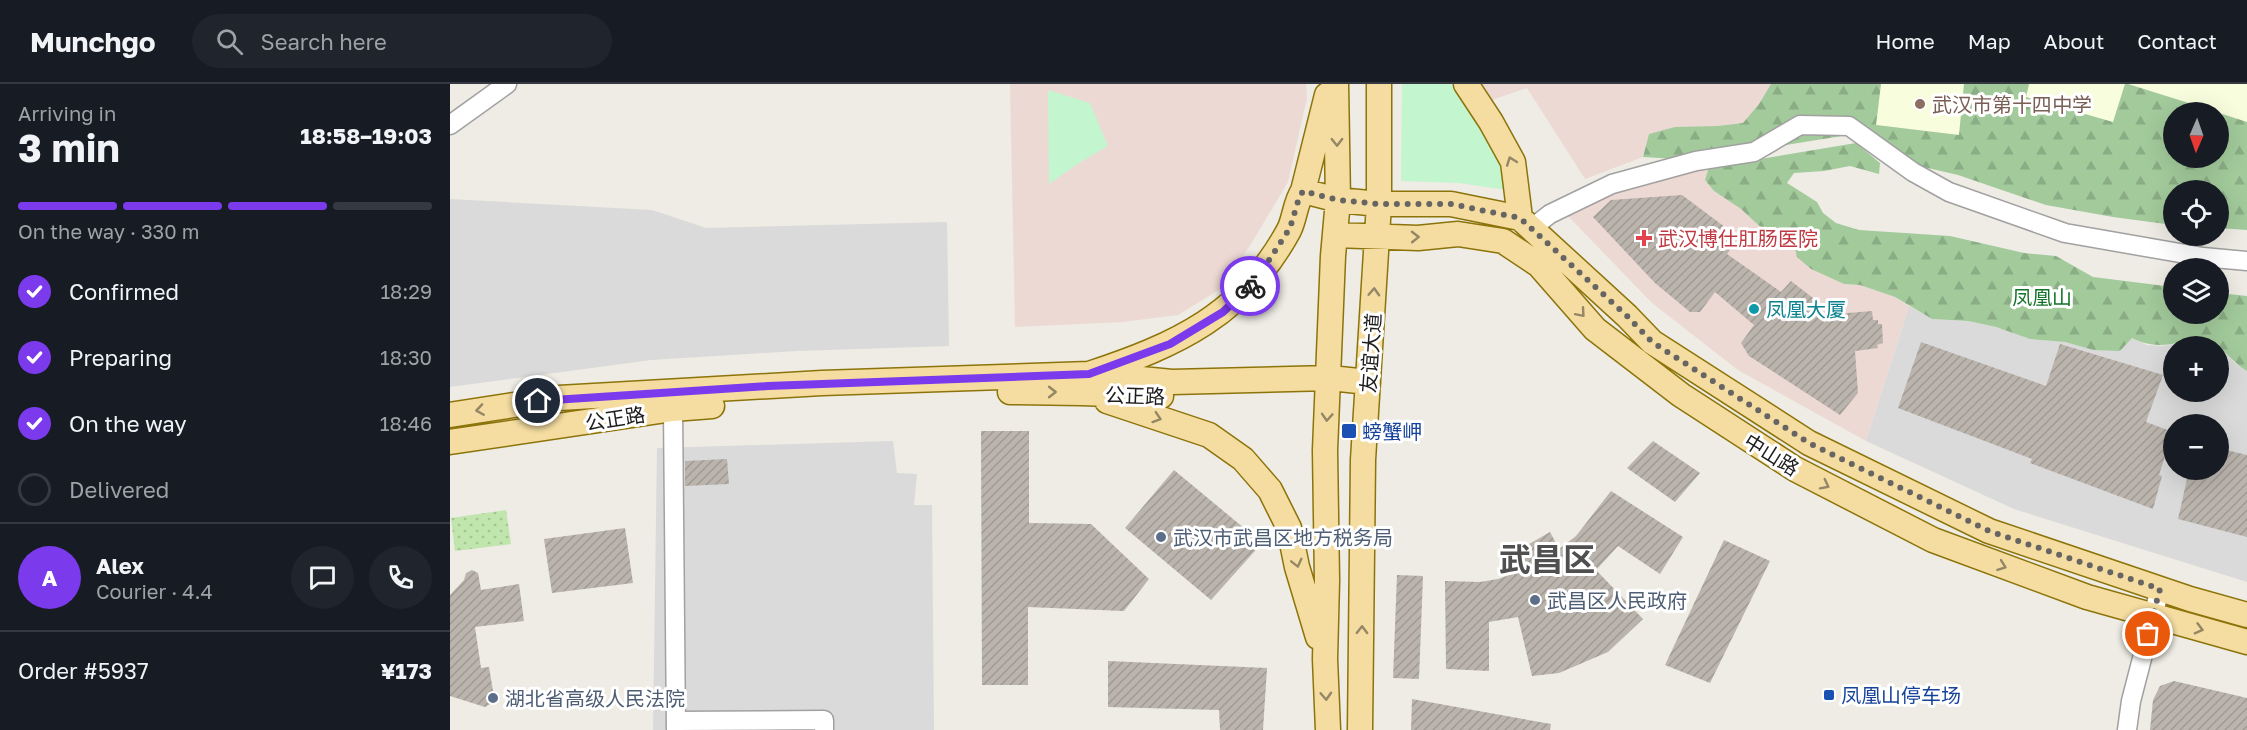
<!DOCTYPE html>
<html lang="en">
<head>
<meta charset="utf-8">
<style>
	:root { --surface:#171b24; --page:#20242c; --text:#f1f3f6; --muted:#9ea1a6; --line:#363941; --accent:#7c3aed }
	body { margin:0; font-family:"Golos Text","Noto Sans SC",sans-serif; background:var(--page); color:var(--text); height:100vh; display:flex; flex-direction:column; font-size:22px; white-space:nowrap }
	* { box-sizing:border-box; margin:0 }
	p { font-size:20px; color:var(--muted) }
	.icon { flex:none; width:33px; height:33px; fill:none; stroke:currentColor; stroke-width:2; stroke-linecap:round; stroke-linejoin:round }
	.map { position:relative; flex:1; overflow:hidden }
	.sheet { display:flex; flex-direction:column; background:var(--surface); width:450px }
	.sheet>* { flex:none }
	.needle { width:39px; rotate:182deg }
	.fabs { position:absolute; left:1713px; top:18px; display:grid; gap:12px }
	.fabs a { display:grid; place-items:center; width:66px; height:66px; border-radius:50%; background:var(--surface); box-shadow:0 6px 24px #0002; font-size:30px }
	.pin { position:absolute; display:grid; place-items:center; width:51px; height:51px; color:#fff; margin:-26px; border:3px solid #fff; border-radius:50%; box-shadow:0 2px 6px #0007 }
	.courier { position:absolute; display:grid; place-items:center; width:60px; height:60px; margin:-30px; border:4px solid #7c3aed; border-radius:50%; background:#fff; color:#222; box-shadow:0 2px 8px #0007 }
	.head em { font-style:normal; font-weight:700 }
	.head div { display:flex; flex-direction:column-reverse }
	.head { display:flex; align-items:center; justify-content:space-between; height:102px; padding:0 18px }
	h1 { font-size:39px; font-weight:700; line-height:45px }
	.bar { display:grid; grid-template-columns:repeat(4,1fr); gap:9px 6px; align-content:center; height:72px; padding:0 18px }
	.bar i { height:8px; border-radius:4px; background:var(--line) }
	.bar .current { background:var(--accent) }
	.bar p { grid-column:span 4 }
	.line { display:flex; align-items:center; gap:15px; padding:0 18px; border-top:2px solid var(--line) }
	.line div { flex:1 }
	.round { display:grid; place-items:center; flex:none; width:63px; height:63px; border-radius:32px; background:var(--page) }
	ol { padding:0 18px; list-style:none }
	li { display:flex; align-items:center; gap:18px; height:66px }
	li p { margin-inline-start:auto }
	li .icon { padding:6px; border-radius:50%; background:var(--accent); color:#fff; stroke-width:4 }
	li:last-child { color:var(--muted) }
	li i { width:33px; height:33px; border:3px solid var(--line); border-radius:50% }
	header { display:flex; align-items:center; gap:36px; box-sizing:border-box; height:84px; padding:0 30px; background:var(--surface); border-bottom:2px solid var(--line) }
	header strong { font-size:28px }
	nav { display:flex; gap:33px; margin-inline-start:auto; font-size:21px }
	.search { width:420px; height:54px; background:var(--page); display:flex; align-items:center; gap:15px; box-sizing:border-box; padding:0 21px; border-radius:33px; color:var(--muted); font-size:22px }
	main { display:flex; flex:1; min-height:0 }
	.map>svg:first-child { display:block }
</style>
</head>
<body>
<header>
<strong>Munchgo</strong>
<div class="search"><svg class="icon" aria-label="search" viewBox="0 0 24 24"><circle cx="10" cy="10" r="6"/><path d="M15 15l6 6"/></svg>Search here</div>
<nav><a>Home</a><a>Map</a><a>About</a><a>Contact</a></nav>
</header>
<main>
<section class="sheet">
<div class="head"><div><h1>3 min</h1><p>Arriving in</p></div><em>18:58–19:03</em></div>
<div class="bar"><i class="current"></i><i class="current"></i><i class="current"></i><i></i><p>On the way · 330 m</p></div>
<ol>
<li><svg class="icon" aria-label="check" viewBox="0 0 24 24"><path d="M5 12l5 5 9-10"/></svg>Confirmed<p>18:29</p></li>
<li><svg class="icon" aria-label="check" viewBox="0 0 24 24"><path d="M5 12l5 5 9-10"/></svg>Preparing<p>18:30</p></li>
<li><svg class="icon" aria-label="check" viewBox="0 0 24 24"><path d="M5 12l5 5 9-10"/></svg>On the way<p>18:46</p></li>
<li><i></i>Delivered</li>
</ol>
<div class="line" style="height:108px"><b class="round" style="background:var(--accent);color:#fff">A</b><div><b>Alex</b><p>Courier · 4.4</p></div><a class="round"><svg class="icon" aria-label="chat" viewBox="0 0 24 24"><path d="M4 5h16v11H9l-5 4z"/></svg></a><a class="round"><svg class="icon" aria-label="phone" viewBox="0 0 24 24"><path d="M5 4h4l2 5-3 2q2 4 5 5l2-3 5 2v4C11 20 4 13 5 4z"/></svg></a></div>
<div class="line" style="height:78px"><div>Order #5937</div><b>¥173</b></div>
</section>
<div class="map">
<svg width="1797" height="646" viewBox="0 0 1797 646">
	<defs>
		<pattern id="grass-dots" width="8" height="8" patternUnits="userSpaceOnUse" patternTransform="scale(1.5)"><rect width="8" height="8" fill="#c0e5ad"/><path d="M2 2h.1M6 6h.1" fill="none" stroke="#a5c494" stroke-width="1.8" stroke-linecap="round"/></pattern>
		<pattern id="forest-firs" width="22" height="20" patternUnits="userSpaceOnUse" patternTransform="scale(1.5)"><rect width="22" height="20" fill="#a2ca9b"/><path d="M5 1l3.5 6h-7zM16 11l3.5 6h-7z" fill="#8bad85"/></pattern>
		<pattern id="building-hatch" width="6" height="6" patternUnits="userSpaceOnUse" patternTransform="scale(1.5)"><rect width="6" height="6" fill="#bab4ad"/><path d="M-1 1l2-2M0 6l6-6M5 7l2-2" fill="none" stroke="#9f9a94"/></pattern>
	</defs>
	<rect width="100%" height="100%" fill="#eeece4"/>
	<path fill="#dbdada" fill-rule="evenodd" d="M0,115L202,126L256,144L497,138L499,262L347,267L201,276L0,303Z
		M1459,222L1482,235L1518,237L1546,243L1580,255L1615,258L1643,266L1682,254L1697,261L1713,262L1749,255L1768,261L1786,280L1797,287V498L1564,425L1416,357ZM1724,262H1768V308H1724ZM1724,340H1768V386H1724Z
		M443,357L447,389L467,390L464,421H482L484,646H203L207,364Z"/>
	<path fill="#edd9d4" d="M560,0H856L857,14L838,98L801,160L772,204L728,231L673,238L565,243Z
		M1031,0H1321L1309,20L1293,39L1199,50L1193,73L1135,95L1077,4L1039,17Z
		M1258,86L1255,96L1264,107L1291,125L1318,150L1345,164L1361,185L1394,200L1410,201L1445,213L1459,222L1416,357L1288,286L1202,219L1118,132L1198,89Z"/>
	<path fill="#f8fdde" d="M1431,0H1514L1509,51L1426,41Z
		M1579,0H1675L1663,39L1576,13Z
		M1678,0H1797V38L1768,28Z"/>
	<path fill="url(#grass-dots)" d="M56,426L61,460L5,467L1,434Z"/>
	<path fill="url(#forest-firs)" d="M1321,0H1431L1426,41L1509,51L1514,0H1579L1576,13L1663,38L1675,0H1678L1767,28H1724V74H1768L1769,29L1797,38V146L1769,144L1768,106H1724L1723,141L1663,133L1596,121L1508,91L1465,81L1398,51L1243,76L1193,73L1199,50L1225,43L1267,42L1293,39L1309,20Z
		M1406,59L1430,79L1429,90L1400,82L1374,87L1344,89L1337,99L1367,118L1373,129L1386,139L1409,146L1500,152L1574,169L1606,172L1643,193L1723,203L1724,230H1768L1769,209L1797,212V287C1780,277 1772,259 1751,256C1745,255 1738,257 1732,258C1713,262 1700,263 1682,254L1670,267L1643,266L1615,258L1580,255L1546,243L1518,237L1482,235L1445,213L1410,201L1394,200L1361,185L1347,173L1345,164L1318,150L1291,125L1264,107L1255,96L1258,86L1262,83Z"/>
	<path fill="#c3f5cf" d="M952,0H1001L1023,28L1061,92L1057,106L1009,99L951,97Z
		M598,6L640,19L658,62L629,79L599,100Z"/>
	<path fill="url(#building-hatch)" d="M1232,111L1279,146L1275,149L1285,159L1277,170L1331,208L1341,197L1372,221L1362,232L1422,227L1423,236H1428V240H1432L1433,259L1427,261L1428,264L1405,267L1408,309L1390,331L1299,272L1291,259L1304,241L1265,208L1250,228H1240L1205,199L1143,133L1161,116Z
		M1471,258L1596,302L1610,260L1713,291L1696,338L1723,348L1709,391L1712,392L1703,425L1580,379L1582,375L1448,324Z
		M531,347H579V439L641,440L699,495L674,527L578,523V601H532Z
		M1203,357L1250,389L1225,418L1177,384Z
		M1768,364L1797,371V453L1728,435L1739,386H1768Z
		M277,375L279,400L235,402V377Z
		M724,386L812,459L761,516L675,444Z
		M1161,407L1233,453L1210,490L1168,462L1146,486L1193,535L1158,568L1109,589L1082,592L1068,533L1039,538V587L996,585L995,497L1030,498L1048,495L1068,488L1060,471L1100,448L1109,465L1126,452Z
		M175,444L183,499L102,509L94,455Z
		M1274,456L1320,477L1260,599L1215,581Z
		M22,486L28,489L31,506L69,500L74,537L25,543L31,584L39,583L44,613L42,619L35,623L0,612V511L14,496L16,489Z
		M947,491L973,492L969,595L943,594Z
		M658,577L817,584L813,646H770L769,626L658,623Z
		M1724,597L1797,614V646H1700L1703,616L1710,602Z
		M962,615L1101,640L1100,646H961Z"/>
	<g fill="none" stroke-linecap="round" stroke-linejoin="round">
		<g stroke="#a1a1a1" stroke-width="21">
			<path id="minor" d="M0,41L57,0
				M1082,144L1100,130L1162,100L1246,77L1304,68L1350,41L1399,42L1463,88L1499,108L1615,149L1753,173L1797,177
				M223,325L226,646
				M226,637L374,636V646
				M1677,646L1681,617L1710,505"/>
		</g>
		<g stroke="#8c740a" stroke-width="27">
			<path id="major" d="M1016,0L1041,38L1063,78L1070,134
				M853,107L877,11
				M885,151L968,154L1008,150L1053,157L1089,181L1145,245L1231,311L1345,385L1483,456L1637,513L1797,558
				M639,290C727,261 793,231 839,146C845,134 845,119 853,107L888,116L929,120H1001L1070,134L1177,232L1202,258L1359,359L1539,447L1740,515L1797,531
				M560,308L632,309L711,312
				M657,317L759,351L793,375L820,406L839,444L847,483L868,553
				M0,331L109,314L372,299L639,290L722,298L880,294L918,298
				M0,358L223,325L262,322
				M878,646L875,575L877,497L875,366L883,172L888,116L886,0
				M910,646L913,376L929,120V0"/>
		</g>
		<use href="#minor" stroke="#fff" stroke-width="18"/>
		<use href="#major" stroke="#f5dda1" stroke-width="24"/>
	</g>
	<defs><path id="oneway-chevron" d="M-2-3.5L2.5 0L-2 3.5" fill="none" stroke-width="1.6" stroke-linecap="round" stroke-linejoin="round" transform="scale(1.5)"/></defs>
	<g stroke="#948766">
		<use href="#oneway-chevron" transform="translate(887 58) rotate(89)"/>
		<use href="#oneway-chevron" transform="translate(1061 77) rotate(-110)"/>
		<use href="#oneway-chevron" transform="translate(965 153) rotate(-1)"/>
		<use href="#oneway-chevron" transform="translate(924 208) rotate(-87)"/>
		<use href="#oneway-chevron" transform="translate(1131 229) rotate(49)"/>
		<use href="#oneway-chevron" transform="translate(602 308)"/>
		<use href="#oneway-chevron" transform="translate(30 326) rotate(171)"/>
		<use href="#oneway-chevron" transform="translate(877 333) rotate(94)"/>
		<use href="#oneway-chevron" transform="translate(707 334) rotate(18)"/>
		<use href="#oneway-chevron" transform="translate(1375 401) rotate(27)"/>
		<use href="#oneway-chevron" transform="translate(847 479) rotate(76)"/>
		<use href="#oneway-chevron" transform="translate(1552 482) rotate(20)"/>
		<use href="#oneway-chevron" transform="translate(1749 545) rotate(15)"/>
		<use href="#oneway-chevron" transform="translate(912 546) rotate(-89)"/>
		<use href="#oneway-chevron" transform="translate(876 612) rotate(87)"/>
	</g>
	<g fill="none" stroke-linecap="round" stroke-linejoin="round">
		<path stroke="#666563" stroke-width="6" stroke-dasharray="0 10.8" d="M800,202L806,196L840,144L849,114L853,107L888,116L929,120H1001L1070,134L1177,232L1202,258L1359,359L1539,447L1710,505L1698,550"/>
		<path stroke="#7c3aed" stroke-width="8" d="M88,317L318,302L639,290L720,260L773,228L800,202"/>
	</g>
	<circle fill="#8d6e63" stroke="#fff" stroke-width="2" cx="1470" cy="20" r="6"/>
	<path fill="#e0444e" stroke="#fff" stroke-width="2" d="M1191 145h6v6h6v6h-6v6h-6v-6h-6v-6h6z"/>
	<circle fill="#0f9aa8" stroke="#fff" stroke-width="2" cx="1304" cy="225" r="6"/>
	<g fill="#1a4fb4" stroke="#fff" stroke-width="2">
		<rect x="891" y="339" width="16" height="16" rx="3"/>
		<rect x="1373" y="605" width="12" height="12" rx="3"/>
	</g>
	<g fill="#5c6f8a" stroke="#fff" stroke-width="2">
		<circle cx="711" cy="453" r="6"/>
		<circle cx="1085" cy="516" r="6"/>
		<circle cx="43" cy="614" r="6"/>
	</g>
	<g text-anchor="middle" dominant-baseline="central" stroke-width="6" stroke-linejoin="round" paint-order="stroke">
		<g font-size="20" fill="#785e54" stroke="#fff" text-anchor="start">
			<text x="1482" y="20">武汉市第十四中学</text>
		</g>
		<g font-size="20" fill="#be3a42" stroke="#fff" text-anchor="start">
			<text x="1208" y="154">武汉博仕肛肠医院</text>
		</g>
		<g font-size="20" fill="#137329" stroke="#fff">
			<text x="1592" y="213">凤凰山</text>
		</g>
		<g font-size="20" fill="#0d838f" stroke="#fff" text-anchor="start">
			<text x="1316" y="225">凤凰大厦</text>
		</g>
		<g font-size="20" fill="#1d1d1d" stroke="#fff">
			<text transform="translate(920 269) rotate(-86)">友谊大道</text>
			<text transform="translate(685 311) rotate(2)">公正路</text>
			<text transform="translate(165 334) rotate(-9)">公正路</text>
			<text transform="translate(1322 370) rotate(32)">中山路</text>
		</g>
		<g font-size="20" fill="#164399" stroke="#fff" text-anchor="start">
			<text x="912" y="347">螃蟹岬</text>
			<text x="1391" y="611">凤凰山停车场</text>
		</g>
		<g font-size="20" fill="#4e5e75" stroke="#fff" text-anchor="start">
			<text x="723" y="453">武汉市武昌区地方税务局</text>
			<text x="1097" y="516">武昌区人民政府</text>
			<text x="55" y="614">湖北省高级人民法院</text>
		</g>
		<g font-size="32" font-weight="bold" fill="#505050" stroke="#fff">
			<text x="1097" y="475">武昌区</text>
		</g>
	</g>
</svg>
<div class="fabs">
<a><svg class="needle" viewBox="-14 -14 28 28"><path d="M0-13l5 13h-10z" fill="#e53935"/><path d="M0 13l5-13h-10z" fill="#9ea1a6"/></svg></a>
<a><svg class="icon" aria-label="locate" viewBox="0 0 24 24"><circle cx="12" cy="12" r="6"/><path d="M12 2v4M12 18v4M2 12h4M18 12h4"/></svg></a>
<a><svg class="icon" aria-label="layers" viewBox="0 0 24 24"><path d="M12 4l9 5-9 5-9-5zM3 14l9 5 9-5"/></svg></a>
<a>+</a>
<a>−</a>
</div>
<div class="pin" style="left:1698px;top:550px;background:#ea580c"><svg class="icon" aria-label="bag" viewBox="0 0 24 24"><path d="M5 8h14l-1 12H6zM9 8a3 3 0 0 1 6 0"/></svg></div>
<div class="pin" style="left:88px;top:317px;background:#1f2937"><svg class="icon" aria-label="home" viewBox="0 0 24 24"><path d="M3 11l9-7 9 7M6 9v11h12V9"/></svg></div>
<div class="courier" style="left:800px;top:202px"><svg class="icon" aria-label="bike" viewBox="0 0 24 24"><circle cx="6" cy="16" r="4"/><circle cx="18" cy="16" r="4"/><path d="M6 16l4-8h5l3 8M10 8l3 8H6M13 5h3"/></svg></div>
</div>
</main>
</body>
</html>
